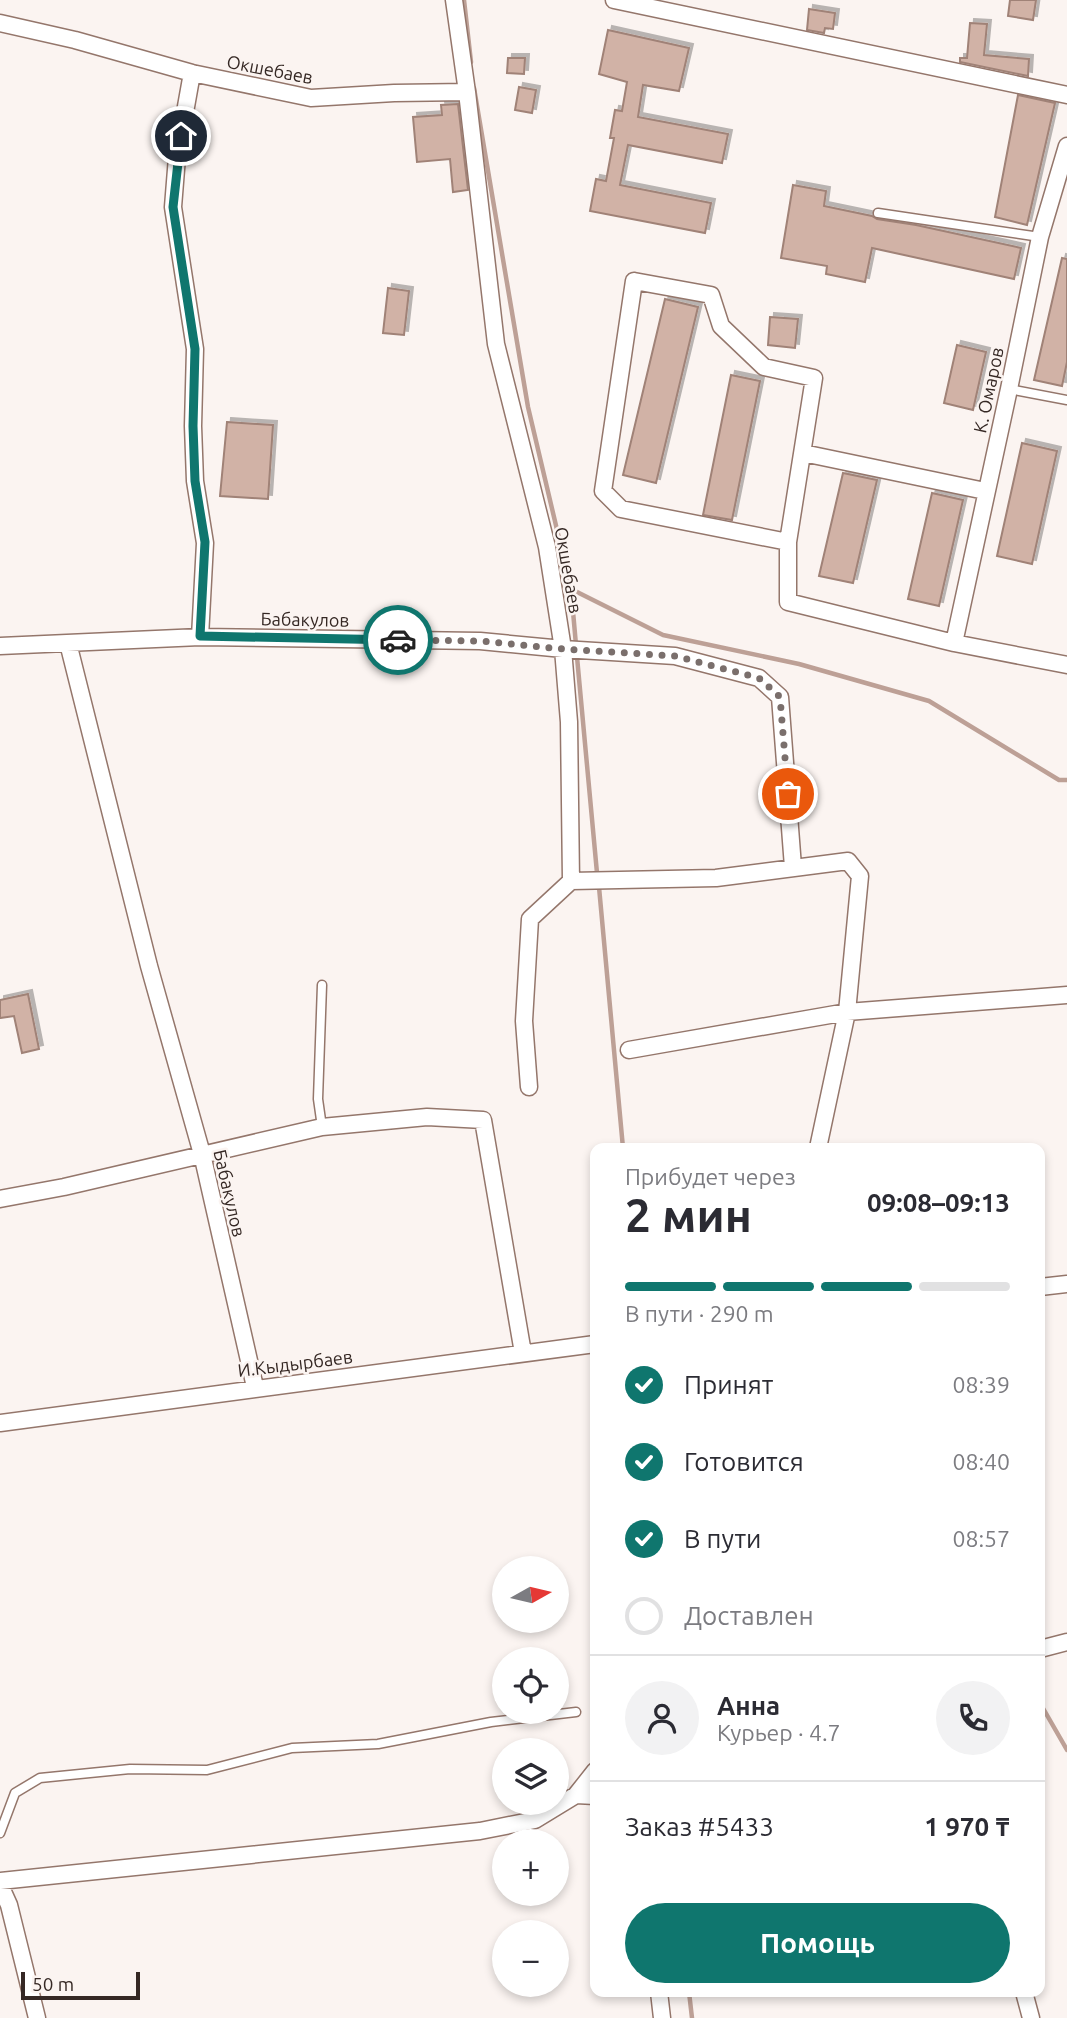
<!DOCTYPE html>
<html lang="ru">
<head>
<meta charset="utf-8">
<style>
	:root { --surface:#fff; --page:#f2f2f3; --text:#2b2b33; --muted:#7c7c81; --line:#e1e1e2; --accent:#0f766e }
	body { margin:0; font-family:Ubuntu,sans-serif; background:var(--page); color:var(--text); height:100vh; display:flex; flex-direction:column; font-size:26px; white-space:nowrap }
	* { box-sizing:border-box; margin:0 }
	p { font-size:23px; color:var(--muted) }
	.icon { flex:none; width:38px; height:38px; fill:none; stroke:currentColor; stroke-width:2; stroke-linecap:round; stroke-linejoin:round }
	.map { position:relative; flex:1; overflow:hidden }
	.drawer { position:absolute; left:590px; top:1143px; width:455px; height:854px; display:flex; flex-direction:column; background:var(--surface); border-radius:14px; box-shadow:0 4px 10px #0003 }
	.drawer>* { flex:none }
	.needle { width:46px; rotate:82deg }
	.fabs { position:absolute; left:492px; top:1556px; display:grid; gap:14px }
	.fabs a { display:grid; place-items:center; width:77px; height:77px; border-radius:50%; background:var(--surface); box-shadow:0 4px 10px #0003; font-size:35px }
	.scale { position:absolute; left:21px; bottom:18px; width:119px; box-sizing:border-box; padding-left:7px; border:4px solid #352824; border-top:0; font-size:19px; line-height:24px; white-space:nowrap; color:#352824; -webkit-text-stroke:5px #fbf4f1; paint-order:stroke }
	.pin { position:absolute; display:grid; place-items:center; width:60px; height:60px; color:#fff; margin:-30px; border:4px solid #fff; border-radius:50%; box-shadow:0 2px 7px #0007 }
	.courier { position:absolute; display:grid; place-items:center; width:70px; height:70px; margin:-35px; border:5px solid #0f766e; border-radius:50%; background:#fff; color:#222; box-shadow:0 2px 9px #0007 }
	.headline em { font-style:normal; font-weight:600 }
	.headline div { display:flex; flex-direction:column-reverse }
	.headline { display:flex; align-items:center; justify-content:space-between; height:119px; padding:0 35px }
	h1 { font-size:46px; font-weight:600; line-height:52px }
	.bar { display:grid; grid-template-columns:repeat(4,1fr); gap:10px 7px; align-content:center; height:84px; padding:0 35px }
	.bar i { height:9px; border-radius:5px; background:var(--line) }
	.bar .current { background:var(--accent) }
	.bar p { grid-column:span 4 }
	.line { display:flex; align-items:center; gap:18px; padding:0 35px; border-top:2px solid var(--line) }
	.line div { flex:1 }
	.round { display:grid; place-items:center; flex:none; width:74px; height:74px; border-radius:37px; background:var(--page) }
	ol { padding:0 35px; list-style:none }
	li { display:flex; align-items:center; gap:21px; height:77px }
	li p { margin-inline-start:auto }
	li .icon { padding:7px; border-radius:50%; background:var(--accent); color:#fff; stroke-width:4 }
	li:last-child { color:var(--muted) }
	li i { width:38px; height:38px; border:4px solid var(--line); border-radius:50% }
	.action { display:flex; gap:14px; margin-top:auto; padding:14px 35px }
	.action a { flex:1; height:80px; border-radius:42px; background:var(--accent); color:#fff; font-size:28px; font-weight:600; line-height:80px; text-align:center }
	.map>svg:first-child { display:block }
</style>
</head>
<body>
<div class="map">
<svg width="1067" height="2018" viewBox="0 0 1067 2018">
	<defs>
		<filter id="shadow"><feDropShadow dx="4" dy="-4" stdDeviation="0" flood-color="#0004"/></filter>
	</defs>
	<rect width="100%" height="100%" fill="#fbf4f1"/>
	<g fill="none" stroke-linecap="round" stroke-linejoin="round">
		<path stroke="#bda096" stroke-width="4.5" d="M464,0L471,62
			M474,88L528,407L571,589L576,645
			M571,589L663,635L799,664L929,701L1059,780H1067
			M577,657L597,873
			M599,887L623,1148
			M1040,1703L1067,1750
			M689,1992L692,2018"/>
	</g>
	<path fill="#d1b2a6" stroke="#a08277" stroke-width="2" filter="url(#shadow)" d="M1010,0H1036L1033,20L1008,16Z
		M809,9L835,13L833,29L825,28L824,33L807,30Z
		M970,23L987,24L984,55L1029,59L1028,76L960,62V58H967Z
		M608,30L689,48L679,91L643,85L638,117L728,134L722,163L628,145L620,185L711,203L705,233L590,211L596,179L606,181L614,138H610L615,110L622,111L627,82L599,74Z
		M508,58H525L524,74L507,73Z
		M519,87L536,90L532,113L515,110Z
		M1018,95L1055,103L1027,225L995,217Z
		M458,104L468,190L453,192L450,159L417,162L413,117L442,115L441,105Z
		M793,185L826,191L824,206L872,216L877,219L916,225L1021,248L1014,279L872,248L865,282L826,274L827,266L781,258Z
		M1062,258L1067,259V362L1062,386L1034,380Z
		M388,288L409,291L404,335L383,333Z
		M665,299L698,307L656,483L623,475Z
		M770,317L798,319L795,348L768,345Z
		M957,345L986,352L973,410L944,403Z
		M731,375L760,381L732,520L703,515Z
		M227,422L273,425L268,499L220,496Z
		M1022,443L1057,451L1032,564L997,556Z
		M843,473L877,480L853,583L819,576Z
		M932,493L963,500L939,606L908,599Z
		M28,994L39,1049L22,1053L14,1016L0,1018V1000Z"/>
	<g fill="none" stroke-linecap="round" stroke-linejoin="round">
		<g stroke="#94766b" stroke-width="11">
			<path id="lane" d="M878,213L1040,237
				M1009,389L1067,400
				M322,985L318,1099L322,1127
				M0,1833L15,1793L40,1778L130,1769L207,1770L292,1748L378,1744L491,1722L576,1712"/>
		</g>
		<g stroke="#94766b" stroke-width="19">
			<path id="street" d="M454,0L467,92L496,344L547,547L563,649L569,722L571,881L530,919L524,1021L529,1087
				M614,0L1067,95
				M0,23L75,40L192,73L311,98L394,93L467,92
				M192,73L177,157L173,207L195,349L193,426L195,481L205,543L200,637
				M803,453L985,491
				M788,542L621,509L603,491L634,281L711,295L721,326L764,367L814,378L788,542V602L954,643L1067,665
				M68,643L149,966L202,1154L255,1387
				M954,643L1009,389L1040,237L1067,146
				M0,646L200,637L480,641L563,649L675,656L759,678L780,697L793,867
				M571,881L716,878L848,861L860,876L847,1012L818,1148
				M629,1050L847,1012L1067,995
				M0,1199L64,1187L322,1127L427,1117L483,1120L523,1353
				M1040,1287L1067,1284
				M0,1423L595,1344
				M1040,1649L1067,1642
				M576,1795L595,1796
				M0,1881L480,1831L535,1820L576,1795L595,1771
				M0,1885L9,1905L37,2018
				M659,1992L662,2018
				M1024,1992L1031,2018"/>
		</g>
		<use href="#lane" stroke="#fff" stroke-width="8"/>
		<use href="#street" stroke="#fff" stroke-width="16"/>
	</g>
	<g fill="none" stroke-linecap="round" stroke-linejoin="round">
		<path stroke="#7a6f6c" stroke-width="7" stroke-dasharray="0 12.6" d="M398,640L480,641L563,649L675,656L759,678L780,697L788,794"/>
		<path stroke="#0f766e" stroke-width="9" d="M181,136L173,207L195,349L193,426L195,481L205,542L200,636L398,640"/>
	</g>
	<g text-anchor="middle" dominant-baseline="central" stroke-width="5" stroke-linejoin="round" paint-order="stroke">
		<g font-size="18" fill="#352824" stroke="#fbf4f1">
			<text transform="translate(270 69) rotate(11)">Окшебаев</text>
			<text transform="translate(988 390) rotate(-78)">К. Омаров</text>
			<text transform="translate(569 570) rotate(80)">Окшебаев</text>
			<text transform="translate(305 619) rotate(1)">Бабакулов</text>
			<text transform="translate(230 1193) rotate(77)">Бабакулов</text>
			<text transform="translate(295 1363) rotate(-7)">И.Кыдырбаев</text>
		</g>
	</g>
</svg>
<div class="fabs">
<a><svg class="needle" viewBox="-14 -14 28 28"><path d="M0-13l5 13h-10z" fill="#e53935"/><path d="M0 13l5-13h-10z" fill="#7c7c81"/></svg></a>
<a><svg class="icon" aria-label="locate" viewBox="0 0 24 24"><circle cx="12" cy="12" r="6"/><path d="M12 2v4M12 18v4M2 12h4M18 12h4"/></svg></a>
<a><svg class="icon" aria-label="layers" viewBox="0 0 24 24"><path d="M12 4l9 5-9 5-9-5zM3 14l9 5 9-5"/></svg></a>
<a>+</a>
<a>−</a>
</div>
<div class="scale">50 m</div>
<div class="pin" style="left:788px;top:794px;background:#ea580c"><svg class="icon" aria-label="bag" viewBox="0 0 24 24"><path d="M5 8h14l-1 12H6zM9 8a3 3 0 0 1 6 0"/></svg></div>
<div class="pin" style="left:181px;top:136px;background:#1f2937"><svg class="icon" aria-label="home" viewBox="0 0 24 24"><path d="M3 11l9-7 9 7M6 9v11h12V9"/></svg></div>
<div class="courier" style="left:398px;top:640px"><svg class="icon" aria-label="car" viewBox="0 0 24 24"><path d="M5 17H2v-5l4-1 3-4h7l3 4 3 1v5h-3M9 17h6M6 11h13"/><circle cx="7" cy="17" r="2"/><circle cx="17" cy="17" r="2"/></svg></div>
<section class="drawer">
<div class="headline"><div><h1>2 мин</h1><p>Прибудет через</p></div><em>09:08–09:13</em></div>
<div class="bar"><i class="current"></i><i class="current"></i><i class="current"></i><i></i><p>В пути · 290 m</p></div>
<ol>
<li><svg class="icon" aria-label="check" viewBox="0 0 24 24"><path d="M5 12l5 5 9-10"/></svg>Принят<p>08:39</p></li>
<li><svg class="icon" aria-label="check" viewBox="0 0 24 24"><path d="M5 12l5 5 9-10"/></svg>Готовится<p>08:40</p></li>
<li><svg class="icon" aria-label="check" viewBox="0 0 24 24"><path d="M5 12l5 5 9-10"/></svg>В пути<p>08:57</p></li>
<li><i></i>Доставлен</li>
</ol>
<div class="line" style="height:126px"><a class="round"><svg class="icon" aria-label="person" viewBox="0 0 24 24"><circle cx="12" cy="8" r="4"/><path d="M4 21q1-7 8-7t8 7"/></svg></a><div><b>Анна</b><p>Курьер · 4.7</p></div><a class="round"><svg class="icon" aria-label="phone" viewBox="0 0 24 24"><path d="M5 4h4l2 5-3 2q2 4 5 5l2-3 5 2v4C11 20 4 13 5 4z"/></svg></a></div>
<div class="line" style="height:91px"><div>Заказ #5433</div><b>1 970 ₸</b></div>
<div class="action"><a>Помощь</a></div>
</section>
</div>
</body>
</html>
